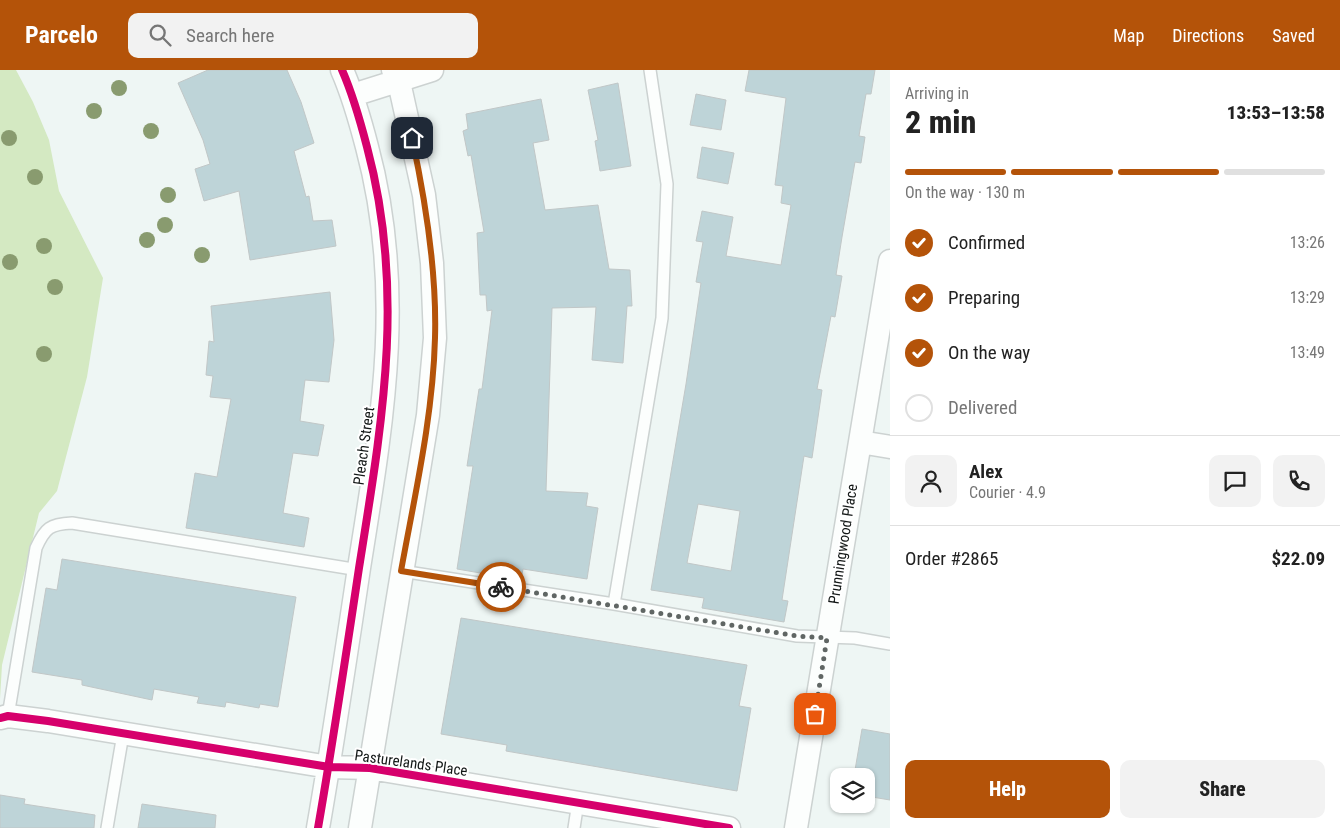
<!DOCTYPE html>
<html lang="en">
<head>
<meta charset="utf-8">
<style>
	:root { --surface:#fff; --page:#f2f2f2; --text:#222; --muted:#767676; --line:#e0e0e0; --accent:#b45309 }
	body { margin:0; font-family:"Roboto Condensed",sans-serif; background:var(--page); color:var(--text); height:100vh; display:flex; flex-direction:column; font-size:19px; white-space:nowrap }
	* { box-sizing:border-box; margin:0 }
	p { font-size:16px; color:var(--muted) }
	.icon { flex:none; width:28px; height:28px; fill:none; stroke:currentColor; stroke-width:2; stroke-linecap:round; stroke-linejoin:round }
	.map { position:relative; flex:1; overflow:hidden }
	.drawer { display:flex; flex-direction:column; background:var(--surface); width:450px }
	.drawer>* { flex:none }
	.buttons { position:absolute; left:830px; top:698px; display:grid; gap:10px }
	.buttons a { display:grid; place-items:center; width:45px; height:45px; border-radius:10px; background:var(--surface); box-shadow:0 1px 4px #0004; font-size:25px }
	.pin { position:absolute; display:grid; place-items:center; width:42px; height:42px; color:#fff; margin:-21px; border-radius:10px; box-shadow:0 2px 8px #0006 }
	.courier { position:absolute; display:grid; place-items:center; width:50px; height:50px; margin:-25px; border:4px solid #b45309; border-radius:50%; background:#fff; color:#222; box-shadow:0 1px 6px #0007 }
	.summary em { font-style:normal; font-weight:800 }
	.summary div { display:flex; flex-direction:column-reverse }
	.summary { display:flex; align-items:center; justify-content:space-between; height:85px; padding:0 15px }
	h1 { font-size:32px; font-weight:800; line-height:38px }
	.bar { display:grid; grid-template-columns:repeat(4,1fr); gap:8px 5px; align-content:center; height:60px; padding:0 15px }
	.bar i { height:6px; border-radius:4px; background:var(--line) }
	.bar .active { background:var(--accent) }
	.bar p { grid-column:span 4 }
	.line { display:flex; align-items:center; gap:12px; padding:0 15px; border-top:1px solid var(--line) }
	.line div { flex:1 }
	.round { display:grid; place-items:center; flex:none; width:52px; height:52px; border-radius:10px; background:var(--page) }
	ol { padding:0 15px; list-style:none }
	li { display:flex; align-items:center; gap:15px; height:55px }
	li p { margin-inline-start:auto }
	li .icon { padding:5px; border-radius:50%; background:var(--accent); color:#fff; stroke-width:4 }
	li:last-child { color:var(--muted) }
	li i { width:28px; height:28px; border:2px solid var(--line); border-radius:50% }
	.button { display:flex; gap:10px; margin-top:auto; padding:10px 15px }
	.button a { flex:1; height:58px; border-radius:10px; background:var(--accent); color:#fff; font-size:20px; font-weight:800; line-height:58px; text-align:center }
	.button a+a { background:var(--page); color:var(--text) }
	header { display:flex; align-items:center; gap:30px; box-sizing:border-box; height:70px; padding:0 25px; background:var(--accent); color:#fff }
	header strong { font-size:24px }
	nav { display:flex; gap:28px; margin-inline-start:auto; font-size:18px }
	.search { width:350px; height:45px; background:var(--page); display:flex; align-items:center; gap:12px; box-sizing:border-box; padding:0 18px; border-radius:10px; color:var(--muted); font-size:19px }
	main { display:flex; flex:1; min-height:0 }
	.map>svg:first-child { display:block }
</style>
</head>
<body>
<header>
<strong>Parcelo</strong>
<div class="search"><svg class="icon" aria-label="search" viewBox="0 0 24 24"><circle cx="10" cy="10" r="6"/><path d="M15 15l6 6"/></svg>Search here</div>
<nav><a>Map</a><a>Directions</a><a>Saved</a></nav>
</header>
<main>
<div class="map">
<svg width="890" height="758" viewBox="0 0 890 758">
	<rect width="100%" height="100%" fill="#eef6f4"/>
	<path fill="#d4e9c2" d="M0,0H16L33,32L49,70L59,121L103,208L87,307L57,421L39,443L2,595L0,629Z"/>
	<path fill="#bed4d8" stroke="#c1c7c7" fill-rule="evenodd" d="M208,0H287L301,32L314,73L294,81L306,127L309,126L313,151L332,150L336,176L250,190L239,121L204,131L195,99L210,94L203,70L178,13Z
		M749,0H875L871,24H866L859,66L865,67L861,93L855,92L842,167L836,205L842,206L835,247L831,246L817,319L822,320L812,388L804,386L782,530L788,531L784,552L702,538L704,528L651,520L686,314L701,213L696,212L703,172L696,171L702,141L733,147L726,186L781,195L791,135L781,133L783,116L775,115L786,28L745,21ZM698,434L740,441L731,501L687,493Z
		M618,13L631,96L600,101L595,71L598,70L588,20Z
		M696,24L726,30L721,60L690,55Z
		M541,29L549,70L533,73L545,140L598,135L609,199L630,200L632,236H627L623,293L592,290L596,237L552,238L546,421L588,423L586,436L598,438L587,509L523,499L521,510L457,499L473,396H467L479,319H482L492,240L487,241L486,225H480L477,163L484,162L471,85L468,86L463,61L468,59L466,44Z
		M702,77L734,83L728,114L697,108Z
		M330,222L334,270L329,312L305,310L300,351L324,355L318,386L293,383L283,443L309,448L304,477L186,458L195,403L217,407L231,329L210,327L213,306L206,305L209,271L214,272L211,236Z
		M62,489L296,527L278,637L260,634L259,638L226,632L225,637L197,633L199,627L154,619L152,630L82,615V610L32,602L46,518L57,520Z
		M461,548L747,595L739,636L751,638L737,721L506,681L507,675L441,664Z
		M862,659L890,664V730L866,726V706H854Z
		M0,725L25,729L24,734L95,745L94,758H0Z
		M142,734L216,745L215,758H138Z"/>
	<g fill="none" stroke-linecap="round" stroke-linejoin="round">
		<g stroke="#ccd2d1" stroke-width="14">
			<path id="service" d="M401,501L614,534L797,566L855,568L890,574
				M614,534L662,248L667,114L650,0
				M8,646L36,478C45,458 50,454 72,453L359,500
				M107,758L123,664
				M574,758L578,732"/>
		</g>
		<g stroke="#ccd2d1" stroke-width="25">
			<path id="minor" d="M353,25L432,0
				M860,372L890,377
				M0,648L8,646L48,651L329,697L370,698L729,758
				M318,758C333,672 346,585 359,498C382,353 406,222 367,77C360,50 353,25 342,0
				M360,758L428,345L435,268L432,193L424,125L399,12L393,0
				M796,758L890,191"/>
		</g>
		<use href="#service" stroke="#fcfefd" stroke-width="11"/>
		<use href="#minor" stroke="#fcfefd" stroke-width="22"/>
		<g stroke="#fff" stroke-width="11">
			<path id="cycleway" d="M0,648L8,646L48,651L329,697L370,698L729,758
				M318,758C333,672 346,585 359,498C382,353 406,222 367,77C360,50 353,25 342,0"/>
		</g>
		<use href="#cycleway" stroke="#d6006c" stroke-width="8"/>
	</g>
	<g fill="#899b6f">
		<circle cx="119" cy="18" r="8"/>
		<circle cx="94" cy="41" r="8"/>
		<circle cx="151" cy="61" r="8"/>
		<circle cx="9" cy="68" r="8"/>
		<circle cx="35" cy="107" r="8"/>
		<circle cx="168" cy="125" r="8"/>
		<circle cx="165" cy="155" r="8"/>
		<circle cx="147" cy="170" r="8"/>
		<circle cx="44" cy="176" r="8"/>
		<circle cx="202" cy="185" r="8"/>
		<circle cx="10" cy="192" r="8"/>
		<circle cx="55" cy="217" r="8"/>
		<circle cx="44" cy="284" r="8"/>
	</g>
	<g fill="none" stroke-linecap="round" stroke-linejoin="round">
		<path stroke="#606664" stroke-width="5" stroke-dasharray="0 9" d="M501,517L797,566L827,568L815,644"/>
		<path stroke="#b45309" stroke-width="6" d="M412,68C426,133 437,201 435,268C433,346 415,424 401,501L501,517"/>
	</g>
	<g text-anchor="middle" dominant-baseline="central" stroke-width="4" stroke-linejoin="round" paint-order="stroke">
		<g font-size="15" fill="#131817" stroke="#fff">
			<text transform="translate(364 376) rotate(-82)">Pleach Street</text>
			<text transform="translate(843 474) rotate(-81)">Prunningwood Place</text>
			<text transform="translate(411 693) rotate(8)">Pasturelands Place</text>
		</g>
	</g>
</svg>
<div class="buttons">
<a><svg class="icon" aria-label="layers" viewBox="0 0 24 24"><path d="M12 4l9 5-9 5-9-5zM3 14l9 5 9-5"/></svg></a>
</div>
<div class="pin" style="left:815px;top:644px;background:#ea580c"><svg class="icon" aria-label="bag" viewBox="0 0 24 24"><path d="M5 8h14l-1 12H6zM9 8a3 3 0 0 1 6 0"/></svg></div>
<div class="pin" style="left:412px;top:68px;background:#1f2937"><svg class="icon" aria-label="home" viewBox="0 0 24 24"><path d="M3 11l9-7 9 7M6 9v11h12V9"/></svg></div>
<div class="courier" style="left:501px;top:517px"><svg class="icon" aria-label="bike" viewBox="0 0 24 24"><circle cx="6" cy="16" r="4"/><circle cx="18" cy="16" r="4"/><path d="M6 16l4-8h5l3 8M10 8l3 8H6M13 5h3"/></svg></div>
</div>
<section class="drawer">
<div class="summary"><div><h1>2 min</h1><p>Arriving in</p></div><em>13:53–13:58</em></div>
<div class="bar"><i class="active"></i><i class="active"></i><i class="active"></i><i></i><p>On the way · 130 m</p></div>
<ol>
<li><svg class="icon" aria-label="check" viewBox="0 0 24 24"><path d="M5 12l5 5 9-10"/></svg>Confirmed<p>13:26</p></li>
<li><svg class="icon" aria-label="check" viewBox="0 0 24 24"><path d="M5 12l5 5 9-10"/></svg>Preparing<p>13:29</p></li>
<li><svg class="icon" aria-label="check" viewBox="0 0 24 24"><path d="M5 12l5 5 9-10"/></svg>On the way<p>13:49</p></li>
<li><i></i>Delivered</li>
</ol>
<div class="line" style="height:90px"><a class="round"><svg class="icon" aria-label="person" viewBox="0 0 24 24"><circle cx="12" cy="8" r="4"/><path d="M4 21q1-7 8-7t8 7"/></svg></a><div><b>Alex</b><p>Courier · 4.9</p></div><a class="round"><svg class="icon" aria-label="chat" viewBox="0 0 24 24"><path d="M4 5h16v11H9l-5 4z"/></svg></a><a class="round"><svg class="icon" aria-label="phone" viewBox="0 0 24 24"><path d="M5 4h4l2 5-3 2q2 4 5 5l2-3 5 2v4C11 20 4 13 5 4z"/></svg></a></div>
<div class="line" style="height:65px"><div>Order #2865</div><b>$22.09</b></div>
<div class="button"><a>Help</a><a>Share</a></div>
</section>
</main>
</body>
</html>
